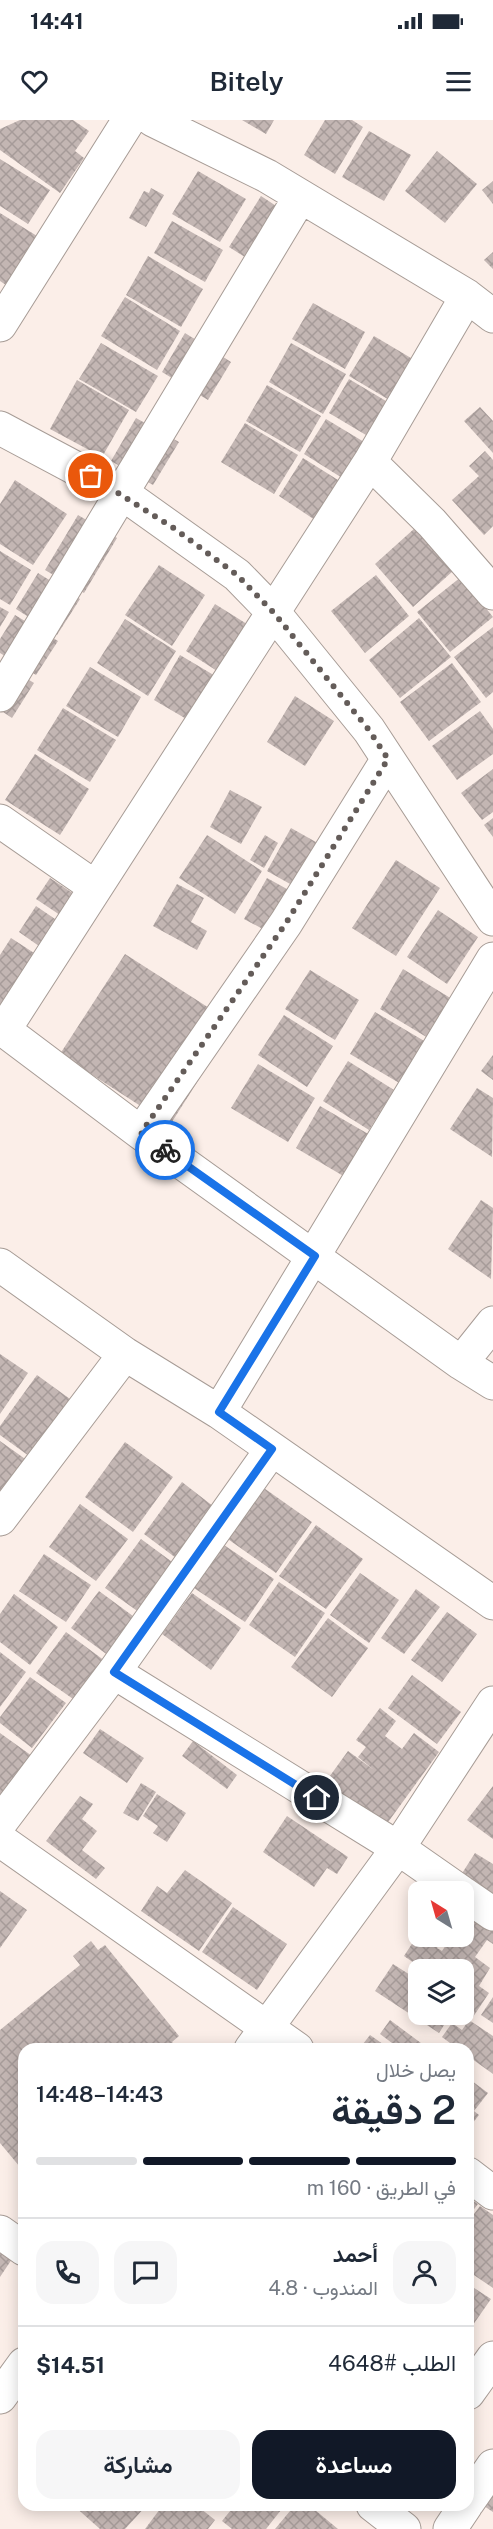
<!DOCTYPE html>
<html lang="ar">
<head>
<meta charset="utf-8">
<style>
	:root { --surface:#fff; --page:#f6f6f7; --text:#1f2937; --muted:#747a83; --line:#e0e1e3; --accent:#111827 }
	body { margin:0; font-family:"Public Sans",Vazirmatn,sans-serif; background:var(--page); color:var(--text); direction:rtl; height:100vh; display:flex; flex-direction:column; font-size:22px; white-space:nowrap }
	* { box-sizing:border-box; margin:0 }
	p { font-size:20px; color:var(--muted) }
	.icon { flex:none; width:33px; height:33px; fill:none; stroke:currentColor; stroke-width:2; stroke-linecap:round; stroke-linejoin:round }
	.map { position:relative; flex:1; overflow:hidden; direction:ltr }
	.side { position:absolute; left:18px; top:1923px; width:456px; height:468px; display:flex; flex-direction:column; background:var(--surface); border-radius:18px; box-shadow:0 3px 15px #0003; direction:rtl }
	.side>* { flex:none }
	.needle { width:39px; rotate:323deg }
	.tools { position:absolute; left:408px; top:1761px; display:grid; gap:12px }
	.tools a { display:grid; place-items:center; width:66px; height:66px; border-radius:12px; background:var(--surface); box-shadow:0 3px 15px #0003; font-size:30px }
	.pin { position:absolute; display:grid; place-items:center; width:51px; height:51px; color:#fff; margin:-26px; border:3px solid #fff; border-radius:50%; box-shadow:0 2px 6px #0007 }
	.courier { position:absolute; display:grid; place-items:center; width:60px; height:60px; margin:-30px; border:4px solid #1a73e8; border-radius:50%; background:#fff; color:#222; box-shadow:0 2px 8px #0007 }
	.overview em { font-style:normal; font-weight:600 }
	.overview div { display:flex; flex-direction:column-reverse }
	.overview { display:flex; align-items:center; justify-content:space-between; height:102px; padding:0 18px }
	h1 { font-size:39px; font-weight:600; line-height:45px }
	.bar { display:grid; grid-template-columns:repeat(4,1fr); gap:9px 6px; align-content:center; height:72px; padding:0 18px }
	.bar i { height:8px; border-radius:4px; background:var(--line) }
	.bar .on { background:var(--accent) }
	.bar p { grid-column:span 4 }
	.line { display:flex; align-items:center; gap:15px; padding:0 18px; border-top:2px solid var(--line) }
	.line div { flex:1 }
	.round { display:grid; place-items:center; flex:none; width:63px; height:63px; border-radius:18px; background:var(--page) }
	.button { display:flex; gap:12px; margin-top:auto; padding:12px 18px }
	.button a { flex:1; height:69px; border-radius:18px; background:var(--accent); color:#fff; font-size:24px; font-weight:600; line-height:69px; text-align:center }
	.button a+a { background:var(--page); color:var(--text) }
	.status { display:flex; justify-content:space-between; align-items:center; height:42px; padding:0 30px; background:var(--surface); direction:ltr }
	.status svg { height:16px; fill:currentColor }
	header { display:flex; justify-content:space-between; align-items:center; height:78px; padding:0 18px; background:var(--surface); font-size:27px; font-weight:600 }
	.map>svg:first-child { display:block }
</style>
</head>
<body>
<div class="status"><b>14:41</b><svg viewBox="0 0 49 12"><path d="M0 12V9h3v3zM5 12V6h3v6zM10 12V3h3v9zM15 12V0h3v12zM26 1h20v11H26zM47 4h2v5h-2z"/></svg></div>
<header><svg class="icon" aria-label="menu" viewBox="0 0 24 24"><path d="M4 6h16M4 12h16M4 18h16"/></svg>Bitely<svg class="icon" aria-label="heart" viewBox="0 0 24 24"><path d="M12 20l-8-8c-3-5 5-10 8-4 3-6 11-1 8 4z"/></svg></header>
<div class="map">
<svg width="493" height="2409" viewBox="0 0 493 2409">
	<defs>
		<pattern id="building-cross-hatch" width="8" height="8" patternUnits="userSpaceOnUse" patternTransform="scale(1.5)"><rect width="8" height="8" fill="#c3b6b3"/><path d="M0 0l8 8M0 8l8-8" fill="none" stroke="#a69b99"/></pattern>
	</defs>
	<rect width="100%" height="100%" fill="#fbeee8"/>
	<path fill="url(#building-cross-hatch)" d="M20,0H73L89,11L75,31L84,38L60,73L0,30V9Z
		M242,0H274L266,14Z
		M325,0H352L363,7L335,54L304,35Z
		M369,11L411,35L384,81L342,57Z
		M437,31L477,64L445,103L405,71Z
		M0,39L50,70L28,104L0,86Z
		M198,51L246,79L220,122L172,94Z
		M493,61V84L482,70Z
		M151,68L164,75L146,107L129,98L144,71L149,73Z
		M261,76L299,101L267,151L229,127Z
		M0,93L37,116L6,165L0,161Z
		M172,101L223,130L205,162L154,133Z
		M493,132V149L484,140Z
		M148,136L203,169L181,207L126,175Z
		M125,177L180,211L157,250L101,216Z
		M313,183L365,212L345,249L292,219Z
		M185,213L231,242L208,280L162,252Z
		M374,216L416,241L391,281L349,256Z
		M101,223L158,256L136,292L79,259Z
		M291,223L346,254L323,294L269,262Z
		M349,259L391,284L371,318L329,293Z
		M77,260L129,290L102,337L50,309Z
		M267,265L321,296L300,332L246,301Z
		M480,287L493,301V333L464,301Z
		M136,298L179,322L153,365L111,341Z
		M326,299L369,325L347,361L304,334Z
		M245,303L298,335L274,374L221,342Z
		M485,331L493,340V406L484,415L452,380L479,356L469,346Z
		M303,338L346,365L321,404L279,376Z
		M15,360L67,394L33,445L0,424V384Z
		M78,395L117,418L84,473L45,450Z
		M415,408L453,451L413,487L375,444Z
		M0,431L31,450L10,485L0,479Z
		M159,445L205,475L172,526L125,495Z
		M38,453L80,479L57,515L16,489Z
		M376,455L409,496L365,533L331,491Z
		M461,457L493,497L450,532L417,492Z
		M215,484L258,511L228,558L186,531Z
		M0,487L9,492L0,507Z
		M15,495L58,521L36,555L0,533V519Z
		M419,498L451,537L400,578L369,540Z
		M125,499L176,531L148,576L97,543Z
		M493,507V572L486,578L454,537Z
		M180,535L227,563L200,607L154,580Z
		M0,542L34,563L12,598L0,590Z
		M452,543L481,582L429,621L400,582Z
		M90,547L141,577L118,617L66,586Z
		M295,576L334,601L305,646L267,622Z
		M63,588L116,620L90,662L37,630Z
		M480,591L493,609V634L457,660L432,626Z
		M35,634L89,669L60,715L5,680Z
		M493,649V692L482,700L461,673Z
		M230,670L262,687L241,724L210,707Z
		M493,698V717L484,705Z
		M291,708L323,726L299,769L267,751Z
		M207,715L262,751L235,794L179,758Z
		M265,715L278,723L264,748L250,740Z
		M396,740L440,768L396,836L352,808Z
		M50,758L83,780L69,801L36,779Z
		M267,758L296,774L274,815L244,799Z
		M177,764L204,778L191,802L207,811L197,830L153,806Z
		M36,786L74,812L56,838L19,812Z
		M438,790L478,817L447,864L407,837Z
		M11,818L51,844L0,887V835Z
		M125,834L234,904L170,1005L60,934Z
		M403,849L452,879L428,918L380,889Z
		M310,850L359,880L335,920L285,889Z
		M375,892L426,922L401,964L350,934Z
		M284,895L333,926L307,967L258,935Z
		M493,935V960L481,951Z
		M348,941L394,970L369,1010L323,981Z
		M258,944L315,978L288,1022L231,988Z
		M477,968L493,978L492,1037L450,1009Z
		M320,986L370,1015L345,1057L296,1028Z
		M481,1080L493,1088L491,1159L448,1129Z
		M0,1234L28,1253L0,1294Z
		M37,1255L81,1287L40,1344L0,1315V1306Z
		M0,1321L35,1346L0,1394Z
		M125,1322L173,1357L133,1412L85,1377Z
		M182,1362L218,1390L180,1441L144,1414Z
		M261,1366L312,1402L276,1453L225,1417Z
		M80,1384L128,1419L96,1461L49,1427Z
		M316,1405L363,1439L326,1489L279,1456Z
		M141,1419L179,1447L143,1495L105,1468Z
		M224,1425L274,1459L245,1502L194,1468Z
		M44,1434L91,1465L66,1502L19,1471Z
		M360,1453L399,1480L369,1523L330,1495Z
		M279,1462L325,1493L295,1537L249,1505Z
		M416,1469L440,1487L404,1534L381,1518Z
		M99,1471L137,1499L109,1536L71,1508Z
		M192,1473L241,1508L211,1550L162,1514Z
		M14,1474L58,1507L30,1545L0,1522V1494Z
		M447,1492L477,1514L442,1562L411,1540Z
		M328,1498L368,1528L332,1577L291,1547Z
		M66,1512L105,1541L76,1581L36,1553Z
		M0,1532L26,1552L0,1587Z
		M412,1555L461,1592L437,1624L388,1588Z
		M30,1557L66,1583L32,1628L0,1603V1597Z
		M380,1588L396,1601L385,1616L402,1629L414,1613L439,1632L378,1716L319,1671L348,1631L374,1650L358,1637L366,1627L356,1620Z
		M100,1609L144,1638L127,1663L83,1633Z
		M0,1613L39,1641L0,1688Z
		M193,1621L237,1655L227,1669L182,1636Z
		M141,1663L156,1672L138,1701L123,1693Z
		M493,1666V1719L467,1700Z
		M157,1674L186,1693L167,1722L153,1713L158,1706L143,1696Z
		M80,1676L93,1684L82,1699L97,1711L82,1730L105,1748L96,1759L46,1721Z
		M287,1696L348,1737L337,1754L327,1748L314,1767L263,1732Z
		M475,1733L493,1744V1795L452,1769Z
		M185,1750L232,1783L199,1831L141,1791L157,1766L167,1773Z
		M0,1771L27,1790L0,1828Z
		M233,1787L287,1824L257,1870L202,1832Z
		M464,1787L493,1798V1824L487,1820L475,1837L490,1848L479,1866L489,1873L473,1897L464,1890L468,1879L464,1876V1850H424L404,1836L417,1816H444L437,1828L442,1831L452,1816H464Z
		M91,1821L98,1830L105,1825L179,1916L172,1922L178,1929H24V2043L20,2047L0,2023V1910L80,1845L73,1836Z
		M393,1844L418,1860V1894H451L439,1913L375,1871Z
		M493,1877V1903L481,1895Z
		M390,1900L429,1929H400L380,1914Z
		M469,1900L493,1916V1954L468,1936V1929H458L442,1917L452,1903L462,1910Z
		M370,1915L390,1929H359Z
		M468,1958L488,1973L474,1991L479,1995L468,2009Z
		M468,2077L478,2084L468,2097Z
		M480,2086L493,2095V2168L468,2151V2102Z
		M0,2127L14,2136L0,2157Z
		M468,2164L491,2179L468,2212Z
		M493,2359V2392L478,2382Z
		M73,2385H147L125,2409H100Z
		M163,2385H196L215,2400L208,2409H145Z
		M235,2385H285L266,2409H232L222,2401Z
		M295,2385H309L338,2409H275Z"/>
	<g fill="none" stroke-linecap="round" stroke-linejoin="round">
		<g stroke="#a79c96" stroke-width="35">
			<path id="minor" d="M153,0L267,56L467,176L493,196
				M0,205L129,0
				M0,308L122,373L237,455L274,493L369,610L493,799
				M370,342L432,403L493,473
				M0,575L300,77
				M0,701L95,767
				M0,907L141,1013L461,1243L493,1263
				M4,910L370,342L467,176
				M141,1013L286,803L388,639
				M0,1145L125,1234L219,1292L493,1483
				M461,1243L493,1203
				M219,1292L493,839
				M0,1399L125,1234
				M114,1552L398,1728L461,1772
				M0,1703L114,1552L272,1329
				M0,1720L297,1929
				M464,1774L493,1794
				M251,1929L398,1728L493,1583
				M468,2054L493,2073
				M0,2112L24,2129
				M468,2273L493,2238
				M0,2277L24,2244
				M468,2382L493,2346
				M373,2385L404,2409
				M450,2409L466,2385"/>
		</g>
		<use href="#minor" stroke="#fff" stroke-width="33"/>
	</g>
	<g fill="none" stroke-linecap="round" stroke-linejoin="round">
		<path stroke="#645c59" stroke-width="6" stroke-dasharray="0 10.8" d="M91,356L175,409L237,455L274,493L369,610L388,639L286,803L141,1013L165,1030"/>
		<path stroke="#1a73e8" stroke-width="8" d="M165,1030L315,1136L219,1292L272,1329L114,1552L317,1678"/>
	</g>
</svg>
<div class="tools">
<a><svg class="needle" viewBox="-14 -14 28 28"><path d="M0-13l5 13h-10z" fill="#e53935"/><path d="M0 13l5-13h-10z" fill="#747a83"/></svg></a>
<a><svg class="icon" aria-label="layers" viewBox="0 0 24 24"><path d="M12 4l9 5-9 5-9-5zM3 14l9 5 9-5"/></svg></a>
</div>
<div class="pin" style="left:91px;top:356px;background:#ea580c"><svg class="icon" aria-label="bag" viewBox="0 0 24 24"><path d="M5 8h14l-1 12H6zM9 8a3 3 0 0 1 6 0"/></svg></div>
<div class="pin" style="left:317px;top:1678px;background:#1f2937"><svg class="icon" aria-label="home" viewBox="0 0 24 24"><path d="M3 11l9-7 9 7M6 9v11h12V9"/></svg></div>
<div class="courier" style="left:165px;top:1030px"><svg class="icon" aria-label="bike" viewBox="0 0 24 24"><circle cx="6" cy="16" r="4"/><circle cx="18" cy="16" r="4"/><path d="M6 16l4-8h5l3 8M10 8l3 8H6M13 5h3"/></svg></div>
<section class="side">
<div class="overview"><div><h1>2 دقيقة</h1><p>يصل خلال</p></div><em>14:43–14:48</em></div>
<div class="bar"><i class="on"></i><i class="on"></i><i class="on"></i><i></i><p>في الطريق · 160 m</p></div>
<div class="line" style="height:108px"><a class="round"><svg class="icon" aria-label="person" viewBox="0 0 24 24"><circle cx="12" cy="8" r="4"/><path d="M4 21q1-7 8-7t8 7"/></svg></a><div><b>أحمد</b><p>المندوب · 4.8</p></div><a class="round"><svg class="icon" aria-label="chat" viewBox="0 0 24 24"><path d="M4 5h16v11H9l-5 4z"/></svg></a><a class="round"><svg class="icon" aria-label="phone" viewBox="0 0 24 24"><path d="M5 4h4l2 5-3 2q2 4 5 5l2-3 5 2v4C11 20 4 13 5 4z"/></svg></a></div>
<div class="line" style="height:78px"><div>الطلب #4648</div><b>$14.51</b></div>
<div class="button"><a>مساعدة</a><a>مشاركة</a></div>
</section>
</div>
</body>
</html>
